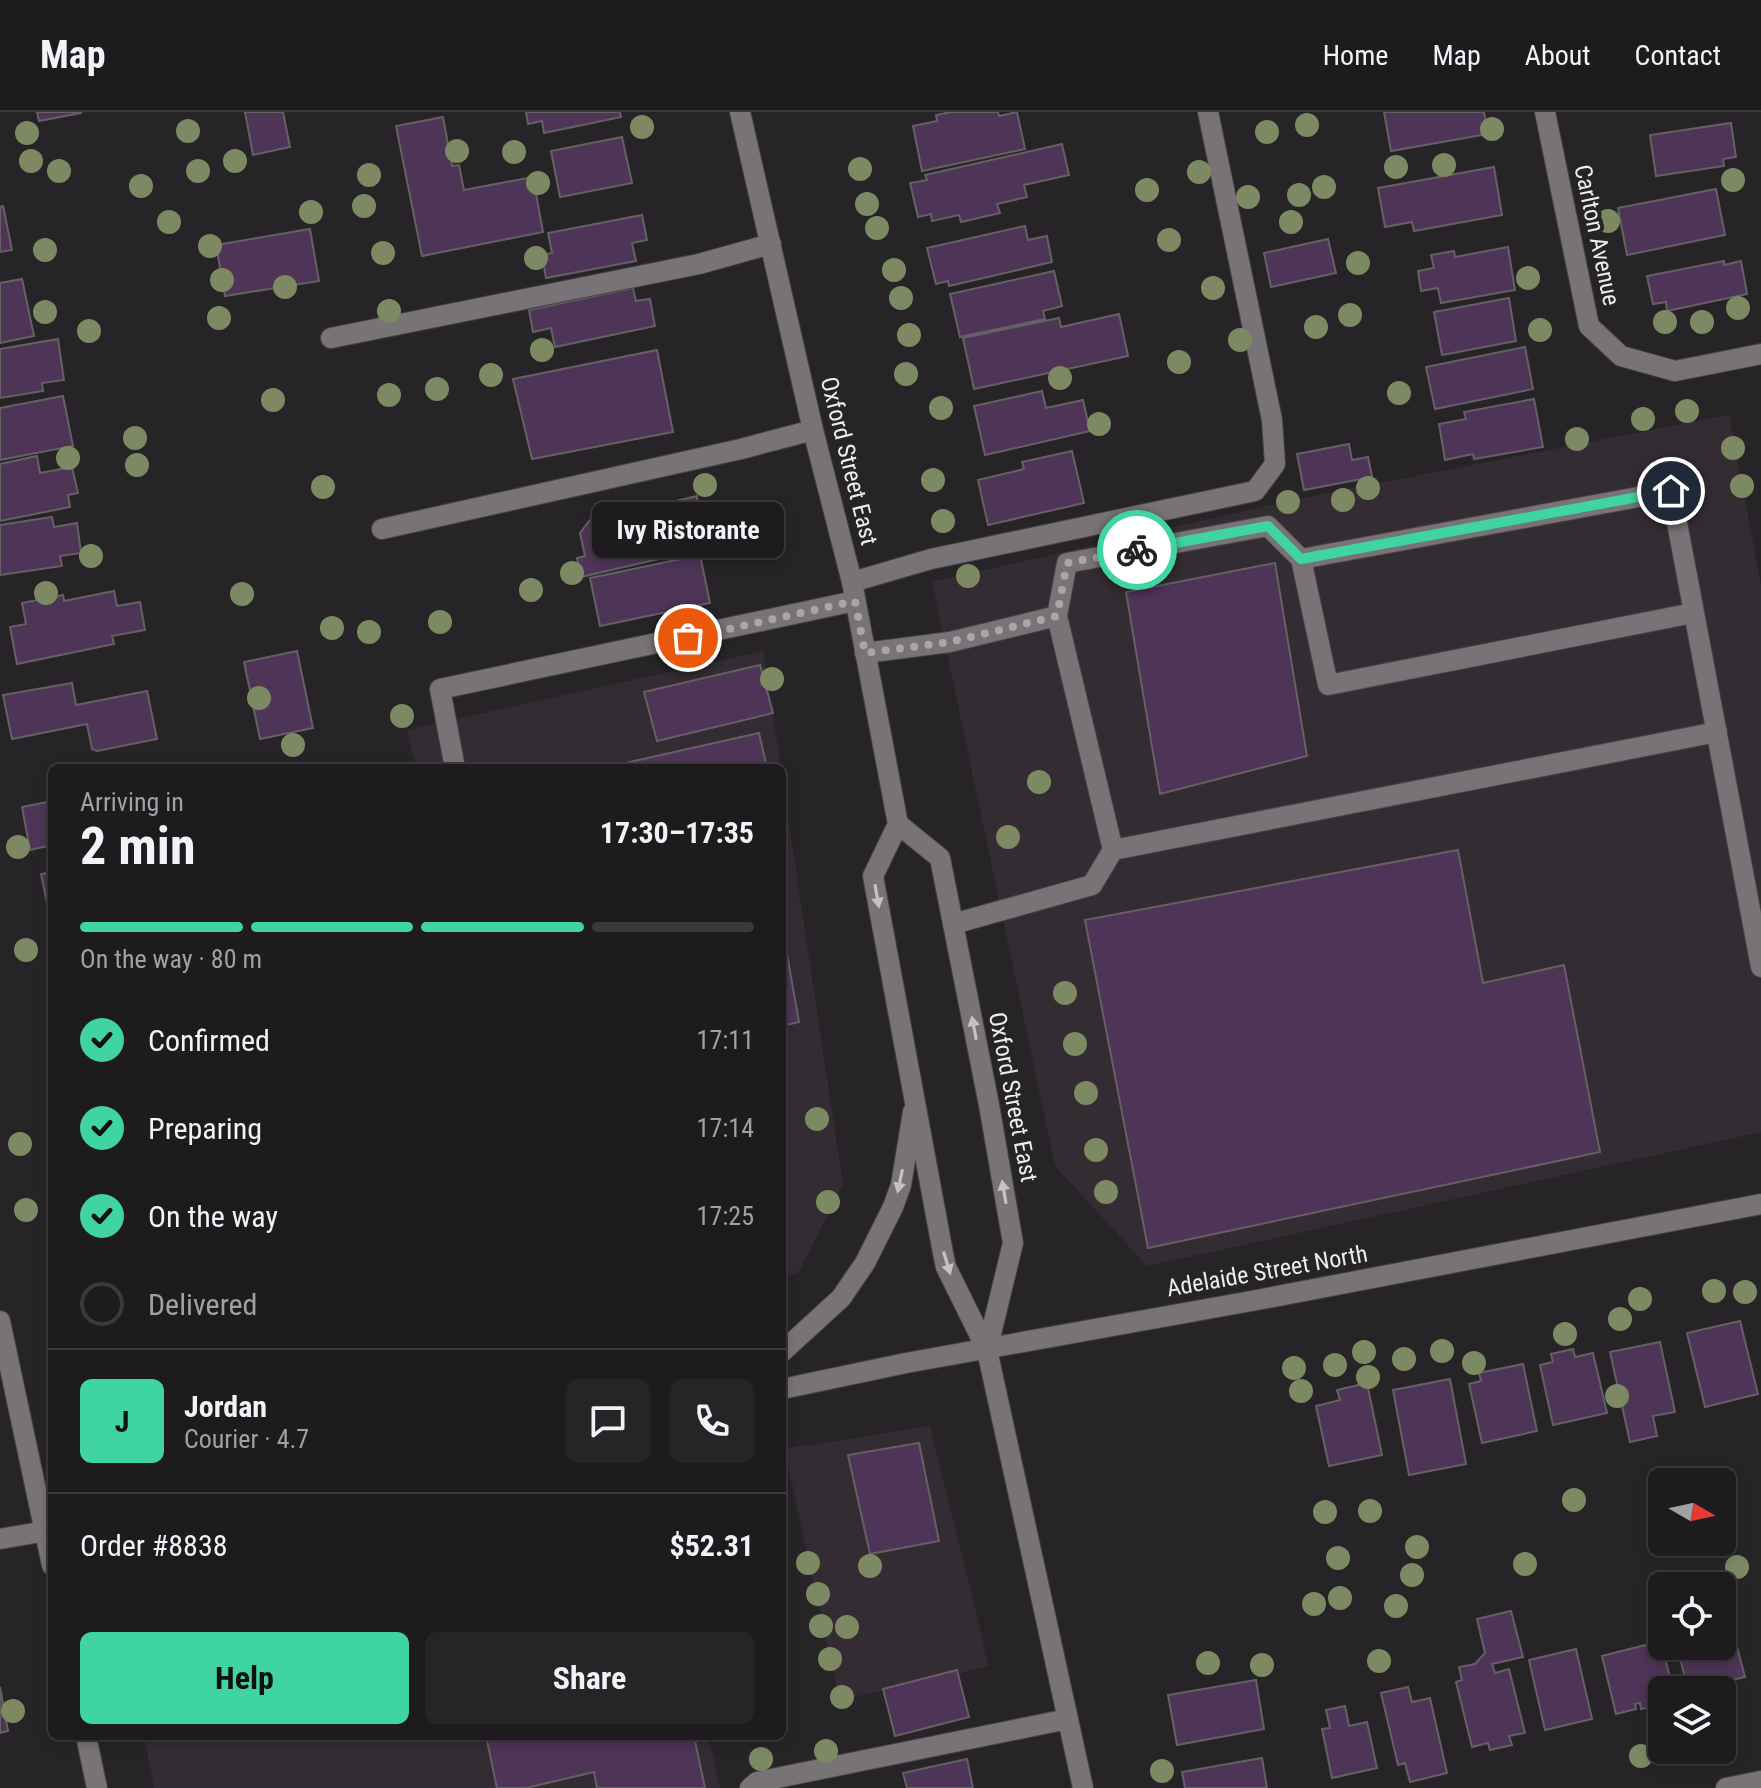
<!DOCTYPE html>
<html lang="en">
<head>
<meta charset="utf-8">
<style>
	:root { --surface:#1d1b1d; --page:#252426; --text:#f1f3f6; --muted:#a0a1a4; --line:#3b393b; --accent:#3fd4a2 }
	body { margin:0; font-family:"Roboto Condensed",sans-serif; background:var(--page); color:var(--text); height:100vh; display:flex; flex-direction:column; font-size:30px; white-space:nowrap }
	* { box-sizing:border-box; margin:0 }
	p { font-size:26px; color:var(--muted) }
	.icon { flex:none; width:44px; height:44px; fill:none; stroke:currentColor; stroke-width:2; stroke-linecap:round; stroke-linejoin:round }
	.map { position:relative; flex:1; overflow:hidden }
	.drawer { position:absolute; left:48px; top:652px; width:738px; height:976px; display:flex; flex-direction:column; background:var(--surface); border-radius:12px; box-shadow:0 4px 12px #0003,0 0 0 2px var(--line) }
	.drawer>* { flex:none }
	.needle { width:52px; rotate:99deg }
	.fabs { position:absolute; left:1648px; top:1356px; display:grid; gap:16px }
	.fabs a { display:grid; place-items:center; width:88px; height:88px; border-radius:12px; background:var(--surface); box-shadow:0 4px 12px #0003,0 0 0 2px var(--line); font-size:40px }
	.pin { position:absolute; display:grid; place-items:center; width:68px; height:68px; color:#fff; margin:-34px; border:4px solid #fff; border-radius:50%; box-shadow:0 2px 8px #0007 }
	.courier { position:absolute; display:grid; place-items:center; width:80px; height:80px; margin:-40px; border:6px solid #3fd4a2; border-radius:50%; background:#fff; color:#222; box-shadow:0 2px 10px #0007 }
	.bubble { position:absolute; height:56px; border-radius:12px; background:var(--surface); box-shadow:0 4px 12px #0003,0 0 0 2px var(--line); font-size:26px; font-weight:700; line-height:56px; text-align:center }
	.head em { font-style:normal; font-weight:700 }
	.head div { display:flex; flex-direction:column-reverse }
	.head { display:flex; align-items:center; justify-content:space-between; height:136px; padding:0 32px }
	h1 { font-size:52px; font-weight:700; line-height:60px }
	.bar { display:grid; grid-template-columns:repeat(4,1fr); gap:12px 8px; align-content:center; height:96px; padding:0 32px }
	.bar i { height:10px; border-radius:6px; background:var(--line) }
	.bar .current { background:var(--accent) }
	.bar p { grid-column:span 4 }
	.line { display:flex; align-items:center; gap:20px; padding:0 32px; border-top:2px solid var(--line) }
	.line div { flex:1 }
	.round { display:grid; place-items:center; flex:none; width:84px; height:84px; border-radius:12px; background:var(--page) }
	ol { padding:0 32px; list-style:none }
	li { display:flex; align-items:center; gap:24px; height:88px }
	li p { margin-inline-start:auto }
	li .icon { padding:8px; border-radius:50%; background:var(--accent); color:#111; stroke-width:4 }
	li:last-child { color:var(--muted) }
	li i { width:44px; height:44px; border:4px solid var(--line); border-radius:50% }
	.action { display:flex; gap:16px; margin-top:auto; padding:16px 32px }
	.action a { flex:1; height:92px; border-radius:12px; background:var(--accent); color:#111; font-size:32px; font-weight:700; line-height:92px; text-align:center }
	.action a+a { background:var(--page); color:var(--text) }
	header { display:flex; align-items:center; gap:48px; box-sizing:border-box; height:112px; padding:0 40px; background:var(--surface); border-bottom:2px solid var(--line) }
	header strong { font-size:38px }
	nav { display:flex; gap:44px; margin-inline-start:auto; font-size:28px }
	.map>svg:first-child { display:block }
</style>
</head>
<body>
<header>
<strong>Map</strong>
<nav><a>Home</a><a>Map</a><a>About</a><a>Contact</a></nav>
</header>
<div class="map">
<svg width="1761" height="1676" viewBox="0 0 1761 1676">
	<rect width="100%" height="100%" fill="#272427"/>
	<path fill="#342c33" d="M1729,303L1761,473V1020L1147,1154L1055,1054L932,470L1302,386Z
		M763,539L781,656H416L407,618Z
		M782,665L843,1073L798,1161L782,1164Z
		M930,1314L989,1554L840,1588L784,1337Z
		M144,1624H708L720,1676H154Z"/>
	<path fill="#4e3457" stroke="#646165" stroke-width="2" d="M37,0H81V1L39,9Z
		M245,0H283L290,35L253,43Z
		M526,0H620L621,5L544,21L542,9L528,12Z
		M951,0H998L999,4L1017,0L1025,37L922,59L913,14L937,9L936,3Z
		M1384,0H1484L1488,22L1391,39Z
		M443,5L452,54L459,53L464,78L533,65L543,120L422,144L396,14Z
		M1731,11L1736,45L1723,47L1724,54L1656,64L1650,23Z
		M622,25L632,71L560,85L551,39Z
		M1062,32L1069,63L1024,73L1027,85L997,92L1000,101L961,110L959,103L932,109L931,102L918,105L910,71L927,68L925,63Z
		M1494,55L1502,103L1414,119L1412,110L1385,115L1378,76Z
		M1716,77L1725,123L1627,143L1618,96Z
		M3,94L12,138L0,140V95Z
		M642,103L647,128L632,131L636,149L546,166L542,143L552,141L548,121Z
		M1025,114L1028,128L1047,124L1052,150L949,174L948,169L936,172L927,136Z
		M310,117L319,169L225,184L216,133Z
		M1328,127L1336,161L1271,175L1264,141Z
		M1508,135L1515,178L1441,191L1438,176L1421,179L1418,159L1434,156L1431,143L1454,139L1455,145Z
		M1724,149V153L1741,149L1747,182L1667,199L1666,190L1653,192L1647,164Z
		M1054,159L1062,194L1043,199L1045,207L960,225L950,182Z
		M22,167L34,224L0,231V171Z
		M633,176L636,189L650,187L655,214L555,235L551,216L533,220L529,198Z
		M1509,186L1516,229L1442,243L1434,200Z
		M1119,202L1128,244L974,277L963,226L1059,206L1061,215Z
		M58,227L64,268L42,271L43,279L0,286V237Z
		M1525,235L1533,277L1435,297L1426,255Z
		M657,238L673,320L532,347L513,267Z
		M1042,279L1046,296L1083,288L1090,319L985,343L974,294Z
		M63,284L73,334L0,348V296Z
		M1534,287L1543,335L1474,347L1473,342L1445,348L1439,312L1466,307L1464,300Z
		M1349,332L1352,348L1368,345L1372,365L1304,378L1297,342Z
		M1072,339L1084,391L988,413L978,368L1024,357L1022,350Z
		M37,344L40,361L72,355L78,381L68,383L70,395L0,409V352Z
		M697,384L698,393L705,392L715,434L581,465L577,446L585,444L580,421L590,408L614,403L622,409L628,401L637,406L641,397Z
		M52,405L54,415L77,411L81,441L60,444L62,454L0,463V413Z
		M700,443L710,491L600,514L590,466Z
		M1275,451L1307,644L1160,682L1126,480Z
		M114,479L117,494L140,490L145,518L112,524L114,532L17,552L10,515L26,512L22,491L63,483L64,489Z
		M297,539L313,616L260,627L244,550Z
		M760,553L773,601L657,629L644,580Z
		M72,571L76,593L147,579L157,627L97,639L92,637L87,612L12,627L3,583Z
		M759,621L767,656H603Z
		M52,689V733L30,738L22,695Z
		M1458,738L1483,871L1564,853L1600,1040L1148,1136L1085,808Z
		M52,760V800L49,801L41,762Z
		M782,814L799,910L782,914Z
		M1740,1209L1758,1282L1705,1295L1687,1221Z
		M1660,1230L1675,1300L1653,1304L1657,1324L1630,1330L1610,1240Z
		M1573,1237L1575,1245L1593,1241L1607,1301L1553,1313L1540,1253L1553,1250L1551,1242Z
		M1523,1252L1537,1319L1482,1331L1469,1272L1481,1269L1479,1261Z
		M1450,1267L1466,1352L1409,1363L1393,1278Z
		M1367,1271L1382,1343L1329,1354L1316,1294L1340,1288L1337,1278Z
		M919,1331L939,1429L870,1442L848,1343Z
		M1722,1478L1745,1565L1688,1578L1677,1534H1722Z
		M1511,1499L1523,1545L1492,1552L1495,1561L1509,1557L1525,1621L1509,1624L1512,1633L1490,1638L1488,1631L1472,1635L1456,1570L1462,1568L1459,1555L1475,1552L1485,1541L1477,1507Z
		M1661,1529L1673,1578H1662V1584L1654,1586L1656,1594L1641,1597L1640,1591L1635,1592L1636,1597L1616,1602L1602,1544Z
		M1576,1537L1592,1607L1545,1618L1529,1548Z
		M957,1558L969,1605L895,1624L883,1577Z
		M1256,1568L1264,1617L1177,1633L1168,1583Z
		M0,1575L8,1619L0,1621Z
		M1408,1575L1412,1590L1430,1586L1447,1661L1410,1670L1405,1651L1398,1653L1381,1581Z
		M1345,1594L1349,1614L1367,1610L1377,1656L1332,1666L1322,1617L1330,1616L1326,1598Z
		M486,1624H694L705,1676H597L594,1660L526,1676H497Z
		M1262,1646L1267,1676H1185L1182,1660Z
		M967,1647L973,1676H907L903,1661Z"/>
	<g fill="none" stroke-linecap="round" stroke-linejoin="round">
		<g stroke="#464346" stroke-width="22">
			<path id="lane" d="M331,226L699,152L771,132
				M382,417L741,337L813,318
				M1301,447L1328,573L1693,501
				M852,470L931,447L1255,379L1275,352L1272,308L1208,0
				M865,541L950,530L1057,504L1067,451L1268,414L1301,447L1671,379L1761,855
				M455,656L440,577L855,489
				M1113,738L1717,620
				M953,812L1092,773L1113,738L1057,504
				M750,1676L757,1670L1068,1607"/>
		</g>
		<g stroke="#464346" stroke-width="22">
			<path id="street" d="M1545,0L1589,214L1621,244L1675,259L1761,242
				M0,1209L52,1453
				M86,1624L97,1676
				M1726,1676L1761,1669"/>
		</g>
		<g stroke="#464346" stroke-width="22">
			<path id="secondary" d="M740,0L813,318L852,470L898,712L873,764L943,1141L946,1155L987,1238L1083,1676
				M898,712L940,746L989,993L1013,1131L987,1238
				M782,1240L841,1186L865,1151L893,1095L901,1073L913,1000
				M782,1277L906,1251L1257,1188L1761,1092
				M0,1427L52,1418"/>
		</g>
		<use href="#lane" stroke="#777377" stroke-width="20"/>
		<use href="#street" stroke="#777377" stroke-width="20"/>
		<use href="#secondary" stroke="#777377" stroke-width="20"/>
	</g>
	<g fill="#7d8962">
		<circle cx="1307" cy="13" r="12"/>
		<circle cx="642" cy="15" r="12"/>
		<circle cx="1492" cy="17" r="12"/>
		<circle cx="188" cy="19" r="12"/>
		<circle cx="1267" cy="20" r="12"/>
		<circle cx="27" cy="21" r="12"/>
		<circle cx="457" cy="39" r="12"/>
		<circle cx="514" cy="40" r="12"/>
		<circle cx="31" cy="49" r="12"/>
		<circle cx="235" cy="49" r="12"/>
		<circle cx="1444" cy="53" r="12"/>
		<circle cx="1396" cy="55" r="12"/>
		<circle cx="860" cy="57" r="12"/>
		<circle cx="59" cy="59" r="12"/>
		<circle cx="198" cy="59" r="12"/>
		<circle cx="1199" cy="60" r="12"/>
		<circle cx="369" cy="63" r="12"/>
		<circle cx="1733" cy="68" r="12"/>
		<circle cx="538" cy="71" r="12"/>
		<circle cx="141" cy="74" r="12"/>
		<circle cx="1324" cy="75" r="12"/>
		<circle cx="1147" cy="78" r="12"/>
		<circle cx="1299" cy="83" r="12"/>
		<circle cx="1248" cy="85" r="12"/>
		<circle cx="867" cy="92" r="12"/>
		<circle cx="364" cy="94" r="12"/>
		<circle cx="311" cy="100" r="12"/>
		<circle cx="1608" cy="109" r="12"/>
		<circle cx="169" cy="110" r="12"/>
		<circle cx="1291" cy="110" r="12"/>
		<circle cx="877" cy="116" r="12"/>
		<circle cx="1169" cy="128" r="12"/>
		<circle cx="210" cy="134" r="12"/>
		<circle cx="45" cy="138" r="12"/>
		<circle cx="383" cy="141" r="12"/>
		<circle cx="536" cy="146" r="12"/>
		<circle cx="1358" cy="151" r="12"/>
		<circle cx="894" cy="158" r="12"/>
		<circle cx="1528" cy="166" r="12"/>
		<circle cx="222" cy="168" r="12"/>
		<circle cx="285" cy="175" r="12"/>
		<circle cx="1213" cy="176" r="12"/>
		<circle cx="901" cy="186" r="12"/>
		<circle cx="1738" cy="196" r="12"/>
		<circle cx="389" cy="199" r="12"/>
		<circle cx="45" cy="200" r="12"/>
		<circle cx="1350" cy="203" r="12"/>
		<circle cx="219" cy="206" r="12"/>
		<circle cx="1665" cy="210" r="12"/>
		<circle cx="1702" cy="210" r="12"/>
		<circle cx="1316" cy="215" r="12"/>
		<circle cx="1540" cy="218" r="12"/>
		<circle cx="89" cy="219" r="12"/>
		<circle cx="909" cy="223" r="12"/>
		<circle cx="1240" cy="228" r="12"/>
		<circle cx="542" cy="238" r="12"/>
		<circle cx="1179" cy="250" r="12"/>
		<circle cx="906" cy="262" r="12"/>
		<circle cx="491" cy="263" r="12"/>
		<circle cx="1060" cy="266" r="12"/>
		<circle cx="437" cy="277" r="12"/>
		<circle cx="1399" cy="281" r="12"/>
		<circle cx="389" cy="283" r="12"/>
		<circle cx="273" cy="288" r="12"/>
		<circle cx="941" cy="296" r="12"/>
		<circle cx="1687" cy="299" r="12"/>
		<circle cx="1643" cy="307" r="12"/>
		<circle cx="1099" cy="312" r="12"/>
		<circle cx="135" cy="326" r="12"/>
		<circle cx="1577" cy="327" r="12"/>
		<circle cx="1733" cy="336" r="12"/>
		<circle cx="68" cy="346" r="12"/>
		<circle cx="137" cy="353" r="12"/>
		<circle cx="933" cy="368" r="12"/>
		<circle cx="705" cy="373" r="12"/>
		<circle cx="1742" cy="374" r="12"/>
		<circle cx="323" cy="375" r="12"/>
		<circle cx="1368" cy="376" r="12"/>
		<circle cx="1343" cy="388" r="12"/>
		<circle cx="1288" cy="390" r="12"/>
		<circle cx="943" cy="409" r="12"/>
		<circle cx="738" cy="412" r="12"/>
		<circle cx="91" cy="444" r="12"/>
		<circle cx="572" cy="461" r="12"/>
		<circle cx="968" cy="464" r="12"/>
		<circle cx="531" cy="478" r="12"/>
		<circle cx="46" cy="481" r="12"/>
		<circle cx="242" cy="482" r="12"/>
		<circle cx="440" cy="510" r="12"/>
		<circle cx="332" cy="516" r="12"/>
		<circle cx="369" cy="520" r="12"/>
		<circle cx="772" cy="567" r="12"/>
		<circle cx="259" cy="586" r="12"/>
		<circle cx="402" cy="604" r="12"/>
		<circle cx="293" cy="633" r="12"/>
		<circle cx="1039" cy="670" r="12"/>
		<circle cx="1008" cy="725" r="12"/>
		<circle cx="18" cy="735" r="12"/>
		<circle cx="26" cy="838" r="12"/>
		<circle cx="1065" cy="881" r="12"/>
		<circle cx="1075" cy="932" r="12"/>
		<circle cx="1086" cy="981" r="12"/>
		<circle cx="817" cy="1007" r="12"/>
		<circle cx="20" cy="1032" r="12"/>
		<circle cx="1096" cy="1038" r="12"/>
		<circle cx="1106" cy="1080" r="12"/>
		<circle cx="828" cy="1090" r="12"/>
		<circle cx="26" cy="1098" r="12"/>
		<circle cx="1714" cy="1179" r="12"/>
		<circle cx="1745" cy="1180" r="12"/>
		<circle cx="1640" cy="1187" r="12"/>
		<circle cx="1620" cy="1207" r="12"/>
		<circle cx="1565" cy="1222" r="12"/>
		<circle cx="1442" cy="1239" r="12"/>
		<circle cx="1364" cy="1240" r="12"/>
		<circle cx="1404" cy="1247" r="12"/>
		<circle cx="1474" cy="1251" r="12"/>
		<circle cx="1335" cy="1253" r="12"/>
		<circle cx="1294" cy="1256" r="12"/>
		<circle cx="1368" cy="1265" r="12"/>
		<circle cx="1301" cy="1279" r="12"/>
		<circle cx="1617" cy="1284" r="12"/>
		<circle cx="1574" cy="1388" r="12"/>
		<circle cx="1370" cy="1399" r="12"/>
		<circle cx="1325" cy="1400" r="12"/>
		<circle cx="1417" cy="1435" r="12"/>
		<circle cx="1338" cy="1446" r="12"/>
		<circle cx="808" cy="1451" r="12"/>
		<circle cx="1525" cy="1452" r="12"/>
		<circle cx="870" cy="1454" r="12"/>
		<circle cx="1737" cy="1455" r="12"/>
		<circle cx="1412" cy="1463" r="12"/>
		<circle cx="818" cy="1482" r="12"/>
		<circle cx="1340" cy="1486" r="12"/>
		<circle cx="1314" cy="1492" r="12"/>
		<circle cx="1396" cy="1494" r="12"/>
		<circle cx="821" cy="1514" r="12"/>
		<circle cx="847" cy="1515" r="12"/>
		<circle cx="830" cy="1547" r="12"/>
		<circle cx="1379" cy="1549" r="12"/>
		<circle cx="1208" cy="1551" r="12"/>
		<circle cx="1262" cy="1553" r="12"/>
		<circle cx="842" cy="1585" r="12"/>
		<circle cx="13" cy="1599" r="12"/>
		<circle cx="826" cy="1639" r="12"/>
		<circle cx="1641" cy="1644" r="12"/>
		<circle cx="761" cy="1647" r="12"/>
		<circle cx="1162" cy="1659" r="12"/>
	</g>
	<defs><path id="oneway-solid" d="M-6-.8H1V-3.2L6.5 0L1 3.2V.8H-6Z" transform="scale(2)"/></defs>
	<g fill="#c5c2c5">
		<use href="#oneway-solid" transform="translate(877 784) rotate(80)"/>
		<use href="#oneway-solid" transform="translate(974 916) rotate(-101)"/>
		<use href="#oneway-solid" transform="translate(900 1069) rotate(102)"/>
		<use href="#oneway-solid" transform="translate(1004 1080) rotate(-100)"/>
		<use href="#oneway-solid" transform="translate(947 1151) rotate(73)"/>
	</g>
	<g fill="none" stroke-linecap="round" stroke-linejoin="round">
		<path stroke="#a9a6a9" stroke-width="8" stroke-dasharray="0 14.4" d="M688,526L855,489L865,541L950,530L1057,504L1067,451L1137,438"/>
		<path stroke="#3fd4a2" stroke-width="10" d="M1137,438L1268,414L1301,447L1671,379"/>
	</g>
	<g text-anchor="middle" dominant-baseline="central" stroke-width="8" stroke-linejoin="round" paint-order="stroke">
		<g font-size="24" fill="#efecef" stroke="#272427">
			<text transform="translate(1597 123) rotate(78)">Carlton Avenue</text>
			<text transform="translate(849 349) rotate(76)">Oxford Street East</text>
			<text transform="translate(1013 985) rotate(79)">Oxford Street East</text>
			<text transform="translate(1267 1159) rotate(-10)">Adelaide Street North</text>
		</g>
	</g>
</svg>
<div class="fabs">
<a><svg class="needle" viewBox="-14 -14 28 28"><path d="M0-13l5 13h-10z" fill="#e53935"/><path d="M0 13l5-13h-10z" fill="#a0a1a4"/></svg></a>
<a><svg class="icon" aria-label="locate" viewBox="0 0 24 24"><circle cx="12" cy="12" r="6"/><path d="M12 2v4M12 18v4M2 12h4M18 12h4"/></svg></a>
<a><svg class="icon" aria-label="layers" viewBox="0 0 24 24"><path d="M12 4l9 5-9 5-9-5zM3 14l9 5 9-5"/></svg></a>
</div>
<div class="pin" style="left:688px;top:526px;background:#ea580c"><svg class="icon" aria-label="bag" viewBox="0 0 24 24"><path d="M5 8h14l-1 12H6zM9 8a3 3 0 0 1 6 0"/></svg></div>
<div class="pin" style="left:1671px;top:379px;background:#1f2937"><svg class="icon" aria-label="home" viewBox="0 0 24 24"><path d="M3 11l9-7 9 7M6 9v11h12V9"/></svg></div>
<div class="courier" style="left:1137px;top:438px"><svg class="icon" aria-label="bike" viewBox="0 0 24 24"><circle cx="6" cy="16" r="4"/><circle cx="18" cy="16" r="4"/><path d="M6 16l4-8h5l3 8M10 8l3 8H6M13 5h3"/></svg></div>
<div class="bubble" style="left:592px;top:390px;width:192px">Ivy Ristorante</div>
<section class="drawer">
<div class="head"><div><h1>2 min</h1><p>Arriving in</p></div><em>17:30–17:35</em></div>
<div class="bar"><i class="current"></i><i class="current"></i><i class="current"></i><i></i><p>On the way · 80 m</p></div>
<ol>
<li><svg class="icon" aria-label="check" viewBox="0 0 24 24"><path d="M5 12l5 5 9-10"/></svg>Confirmed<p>17:11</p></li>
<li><svg class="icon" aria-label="check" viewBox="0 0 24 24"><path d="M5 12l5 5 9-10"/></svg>Preparing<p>17:14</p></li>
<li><svg class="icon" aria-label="check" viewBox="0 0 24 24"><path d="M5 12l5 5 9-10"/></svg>On the way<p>17:25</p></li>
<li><i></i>Delivered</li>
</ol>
<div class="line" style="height:144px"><b class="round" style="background:var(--accent);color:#111">J</b><div><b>Jordan</b><p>Courier · 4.7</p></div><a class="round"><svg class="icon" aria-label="chat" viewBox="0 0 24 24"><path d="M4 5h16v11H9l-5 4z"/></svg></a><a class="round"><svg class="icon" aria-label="phone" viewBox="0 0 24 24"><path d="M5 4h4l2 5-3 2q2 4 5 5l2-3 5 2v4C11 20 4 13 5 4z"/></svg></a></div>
<div class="line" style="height:104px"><div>Order #8838</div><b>$52.31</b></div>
<div class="action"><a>Help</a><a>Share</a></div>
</section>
</div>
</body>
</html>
